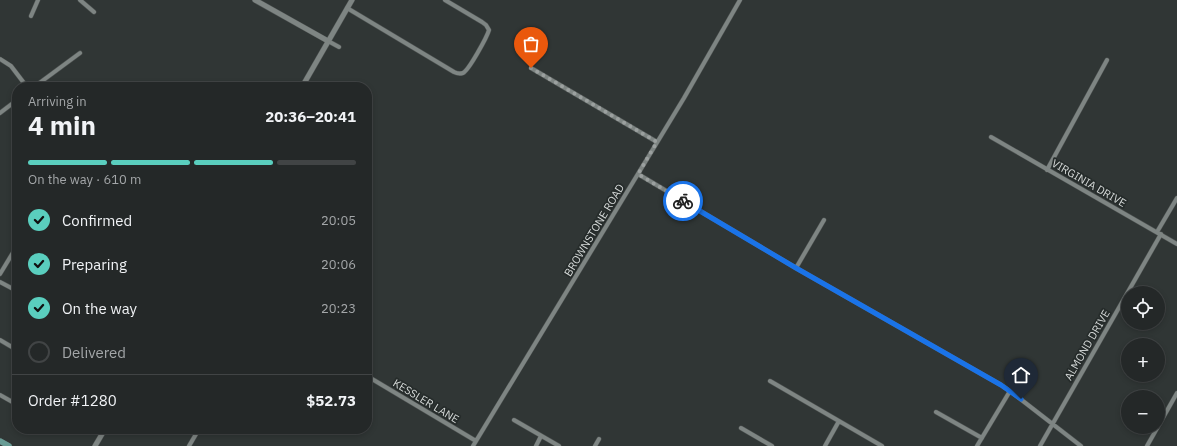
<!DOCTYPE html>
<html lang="en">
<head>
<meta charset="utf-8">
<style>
	:root { --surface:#242828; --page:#2c3030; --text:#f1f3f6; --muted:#a3a6a8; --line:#414445; --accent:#5acebe }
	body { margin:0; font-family:"IBM Plex Sans",sans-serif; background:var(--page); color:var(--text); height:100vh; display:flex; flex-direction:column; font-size:15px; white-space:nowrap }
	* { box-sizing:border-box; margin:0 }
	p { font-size:13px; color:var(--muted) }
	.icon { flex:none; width:22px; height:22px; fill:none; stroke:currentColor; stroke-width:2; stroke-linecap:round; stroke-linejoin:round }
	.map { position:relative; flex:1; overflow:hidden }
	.details { position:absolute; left:12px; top:82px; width:360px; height:352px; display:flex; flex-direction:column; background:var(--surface); border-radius:16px; box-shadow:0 2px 6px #0003,0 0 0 1px var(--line) }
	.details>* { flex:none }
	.fabs { position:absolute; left:1121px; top:286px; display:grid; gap:8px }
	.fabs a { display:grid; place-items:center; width:44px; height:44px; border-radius:50%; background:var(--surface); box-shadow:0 2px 6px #0003,0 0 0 1px var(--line); font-size:20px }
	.pin { position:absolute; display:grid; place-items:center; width:34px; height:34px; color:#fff; margin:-41px -17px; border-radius:50% 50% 50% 0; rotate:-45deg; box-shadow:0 0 4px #0007 }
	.pin .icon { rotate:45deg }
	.courier { position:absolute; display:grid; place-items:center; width:40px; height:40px; margin:-20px; border:3px solid #1a73e8; border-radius:50%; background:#fff; color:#222; box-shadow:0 1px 5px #0007 }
	.overview em { font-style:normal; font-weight:700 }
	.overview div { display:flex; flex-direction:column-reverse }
	.overview { display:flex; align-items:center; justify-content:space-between; height:68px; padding:0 16px }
	h1 { font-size:26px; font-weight:700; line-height:30px }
	.bar { display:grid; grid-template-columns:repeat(4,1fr); gap:6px 4px; align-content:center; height:48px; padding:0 16px }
	.bar i { height:5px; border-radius:3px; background:var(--line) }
	.bar .selected { background:var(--accent) }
	.bar p { grid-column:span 4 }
	.line { display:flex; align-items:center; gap:10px; padding:0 16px; border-top:1px solid var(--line) }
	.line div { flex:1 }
	ol { padding:0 16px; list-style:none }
	li { display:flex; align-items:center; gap:12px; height:44px }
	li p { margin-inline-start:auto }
	li .icon { padding:4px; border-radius:50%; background:var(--accent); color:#111; stroke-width:4 }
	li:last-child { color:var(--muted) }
	li i { width:22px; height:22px; border:2px solid var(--line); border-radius:50% }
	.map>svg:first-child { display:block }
</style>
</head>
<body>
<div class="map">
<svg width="1177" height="446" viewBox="0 0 1177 446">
	<rect width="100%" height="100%" fill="#303635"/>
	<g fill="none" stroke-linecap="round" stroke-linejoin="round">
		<g stroke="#4d5251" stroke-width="5">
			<path id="minor" d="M80,0L94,12
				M347,8L454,72C456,73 460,74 463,73C469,70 487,37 489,30L486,25L482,22L445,0
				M31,16L38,0
				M328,41L339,47
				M0,59L11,66L27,87
				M531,68L657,142
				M34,87L80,53
				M0,113L17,100
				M991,137L1177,244
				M1047,170L1107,60
				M638,174L796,268L1001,385L1010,391L1081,446
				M1157,232L1177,198
				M796,268L824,220
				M0,274L17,246
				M0,282L17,291
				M0,340L17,350
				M367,376L476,441
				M770,381L882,446
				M0,395L16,404L17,401
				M936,412L982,438
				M514,420L559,446
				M741,428L772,446
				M189,446L199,429
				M473,446L684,98L740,0
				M536,446L541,436
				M595,446L599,439
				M825,446L839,421
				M977,446L1010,391
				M1040,446L1161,234
				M1147,446L1177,393"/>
		</g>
		<g stroke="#4d5251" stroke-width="6">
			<path id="tertiary" d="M255,0L328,41
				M302,87L352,0
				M95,446L105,429"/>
		</g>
		<g stroke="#4d5251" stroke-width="6">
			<path id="secondary" d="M0,441L9,446"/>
		</g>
		<use href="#minor" stroke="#7e8583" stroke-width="4"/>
		<use href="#tertiary" stroke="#7e8583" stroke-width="5"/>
		<use href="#secondary" stroke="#689c95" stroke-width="5.5"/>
	</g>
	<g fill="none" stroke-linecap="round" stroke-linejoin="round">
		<path stroke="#9ba09f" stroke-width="4" stroke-dasharray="0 7.2" d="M531,68L657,142L638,174L683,201"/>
		<path stroke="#1a73e8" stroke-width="5" d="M683,201L796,268L1001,385L1021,399"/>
	</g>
	<g text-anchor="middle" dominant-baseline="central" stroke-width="3.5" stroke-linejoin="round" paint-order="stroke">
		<g font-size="11" fill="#d5d9d8" stroke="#262c2b">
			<text transform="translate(1089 183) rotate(30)">VIRGINIA DRIVE</text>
			<text transform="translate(594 230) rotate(-59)">BROWNSTONE ROAD</text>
			<text transform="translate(1087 345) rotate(-60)">ALMOND DRIVE</text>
			<text transform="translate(426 401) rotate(31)">KESSLER LANE</text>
		</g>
	</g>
</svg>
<div class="fabs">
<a><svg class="icon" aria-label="locate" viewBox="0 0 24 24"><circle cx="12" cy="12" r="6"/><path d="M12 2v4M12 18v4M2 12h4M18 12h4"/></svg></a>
<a>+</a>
<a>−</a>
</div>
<div class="pin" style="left:531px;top:68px;background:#ea580c"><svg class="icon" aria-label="bag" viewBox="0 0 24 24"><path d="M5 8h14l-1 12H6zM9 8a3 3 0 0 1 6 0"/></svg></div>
<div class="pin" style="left:1021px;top:399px;background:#1f2937"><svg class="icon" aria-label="home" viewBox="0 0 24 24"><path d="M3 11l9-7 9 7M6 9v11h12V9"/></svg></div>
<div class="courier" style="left:683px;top:201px"><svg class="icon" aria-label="bike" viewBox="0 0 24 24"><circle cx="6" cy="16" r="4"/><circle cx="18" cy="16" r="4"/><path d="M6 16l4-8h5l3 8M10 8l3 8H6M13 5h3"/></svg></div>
<section class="details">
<div class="overview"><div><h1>4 min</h1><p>Arriving in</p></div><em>20:36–20:41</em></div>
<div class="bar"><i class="selected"></i><i class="selected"></i><i class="selected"></i><i></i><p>On the way · 610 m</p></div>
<ol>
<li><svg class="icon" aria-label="check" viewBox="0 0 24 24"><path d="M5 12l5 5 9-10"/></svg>Confirmed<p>20:05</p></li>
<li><svg class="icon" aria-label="check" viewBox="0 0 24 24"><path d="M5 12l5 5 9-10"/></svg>Preparing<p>20:06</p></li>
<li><svg class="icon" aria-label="check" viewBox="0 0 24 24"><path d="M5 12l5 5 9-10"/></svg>On the way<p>20:23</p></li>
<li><i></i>Delivered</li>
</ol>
<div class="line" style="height:52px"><div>Order #1280</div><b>$52.73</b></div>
</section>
</div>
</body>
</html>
